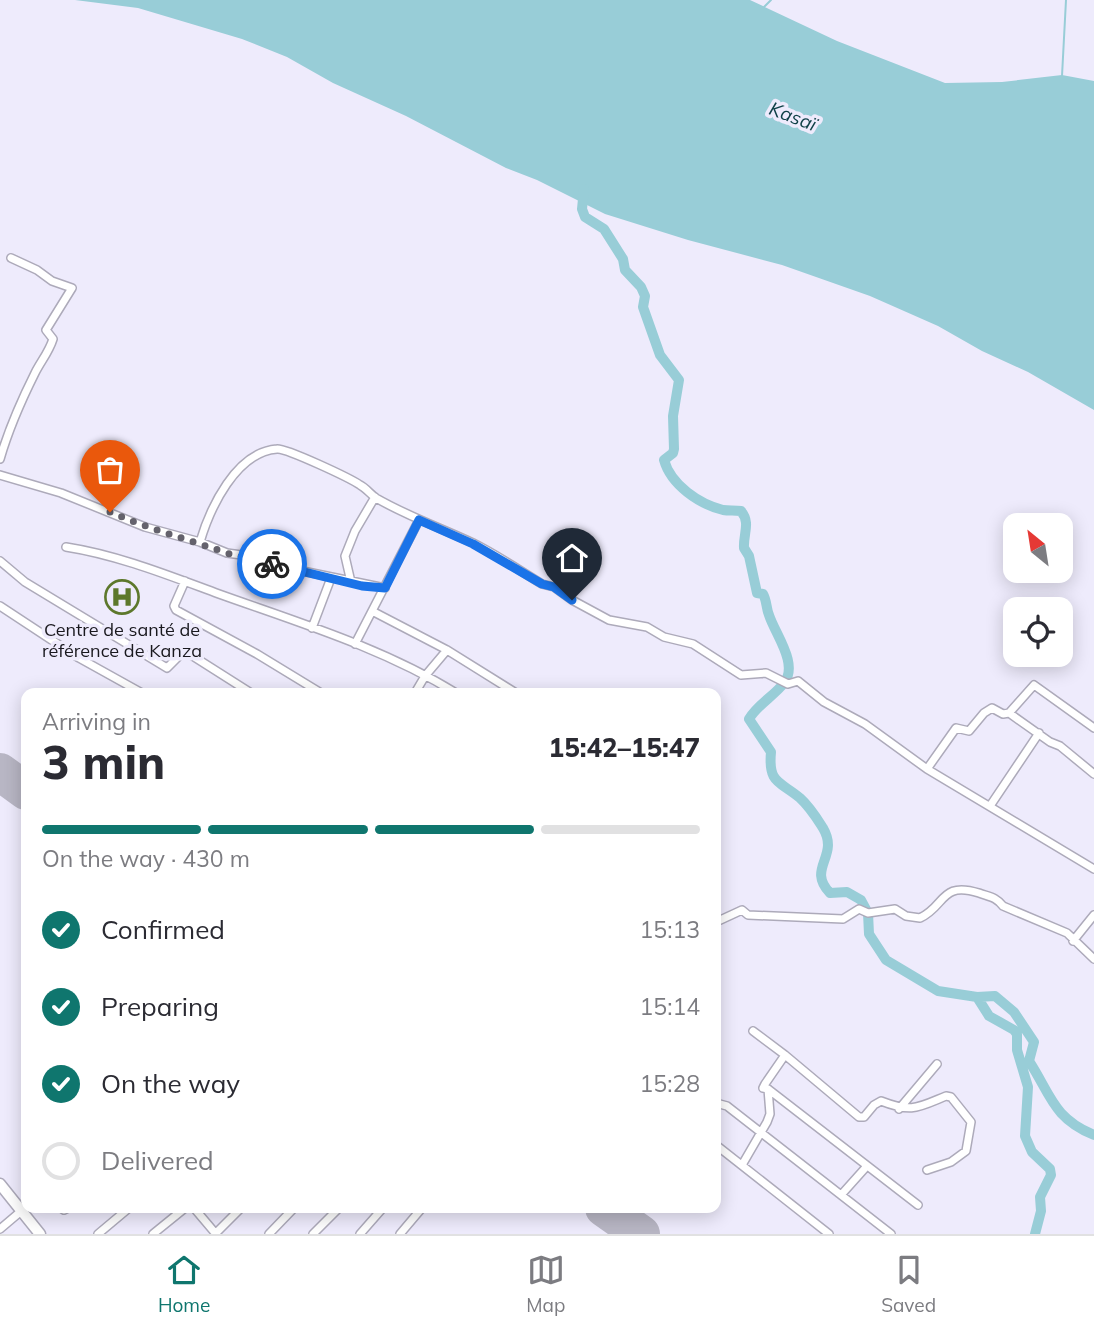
<!DOCTYPE html>
<html lang="en">
<head>
<meta charset="utf-8">
<style>
	:root { --surface:#fff; --page:#f2f2f3; --text:#2b2b33; --muted:#7c7c81; --line:#e1e1e2; --accent:#0f766e }
	body { margin:0; font-family:Mulish,sans-serif; background:var(--page); color:var(--text); height:100vh; display:flex; flex-direction:column; font-size:26px; white-space:nowrap }
	* { box-sizing:border-box; margin:0 }
	p { font-size:23px; color:var(--muted) }
	.icon { flex:none; width:38px; height:38px; fill:none; stroke:currentColor; stroke-width:2; stroke-linecap:round; stroke-linejoin:round }
	.map { position:relative; flex:1; overflow:hidden }
	.side { position:absolute; left:21px; top:688px; width:700px; height:525px; display:flex; flex-direction:column; background:var(--surface); border-radius:14px; box-shadow:0 4px 18px #0003 }
	.side>* { flex:none }
	.needle { width:46px; rotate:330deg }
	.tools { position:absolute; left:1003px; top:513px; display:grid; gap:14px }
	.tools a { display:grid; place-items:center; width:70px; height:70px; border-radius:14px; background:var(--surface); box-shadow:0 4px 18px #0003; font-size:35px }
	.pin { position:absolute; display:grid; place-items:center; width:60px; height:60px; color:#fff; margin:-72px -30px; border-radius:50% 50% 50% 0; rotate:-45deg; box-shadow:0 0 7px #0007 }
	.pin .icon { rotate:45deg }
	.courier { position:absolute; display:grid; place-items:center; width:70px; height:70px; margin:-35px; border:5px solid #1a73e8; border-radius:50%; background:#fff; color:#222; box-shadow:0 2px 9px #0007 }
	.overview em { font-style:normal; font-weight:800 }
	.overview div { display:flex; flex-direction:column-reverse }
	.overview { display:flex; align-items:center; justify-content:space-between; height:119px; padding:0 21px }
	h1 { font-size:46px; font-weight:800; line-height:52px }
	.bar { display:grid; grid-template-columns:repeat(4,1fr); gap:10px 7px; align-content:center; height:84px; padding:0 21px }
	.bar i { height:9px; border-radius:5px; background:var(--line) }
	.bar .current { background:var(--accent) }
	.bar p { grid-column:span 4 }
	ol { padding:0 21px; list-style:none }
	li { display:flex; align-items:center; gap:21px; height:77px }
	li p { margin-inline-start:auto }
	li .icon { padding:7px; border-radius:50%; background:var(--accent); color:#fff; stroke-width:4 }
	li:last-child { color:var(--muted) }
	li i { width:38px; height:38px; border:4px solid var(--line); border-radius:50% }
	.tab-bar { display:flex; justify-content:space-around; align-items:center; height:98px; border-top:2px solid var(--line); background:var(--surface); font-size:19px; color:var(--muted) }
	.tab-bar a { display:grid; justify-items:center; gap:4px }
	.tab-bar .current { color:var(--accent) }
	.map>svg:first-child { display:block }
</style>
</head>
<body>
<div class="map">
<svg width="1094" height="1234" viewBox="0 0 1094 1234">
	<rect width="100%" height="100%" fill="#eeebfc"/>
	<path fill="#98cdd7" d="M75,0H750L837,41L945,83L1002,82L1062,75L1094,81V410L1028,372L982,351L938,326L870,296L782,265L688,240L605,214L537,180L506,168L406,116L333,83L287,57L242,39L138,8Z"/>
	<g fill="none" stroke-linecap="round" stroke-linejoin="round">
		<path stroke="#98cdd7" stroke-width="2" d="M764,7L771,0
			M1062,76L1066,0"/>
		<path stroke="#98cdd7" stroke-width="10" d="M584,189L582,209L585,217L604,229L623,259L625,270L641,287L645,296L643,307L660,355L679,380L673,416L674,449L673,453L664,460C671,485 699,504 723,510C729,511 735,510 741,511C751,523 743,534 744,548L749,556L757,593L763,594C767,601 766,608 769,615C775,634 799,664 784,683C774,696 757,705 749,719L771,752C768,784 780,781 800,798C810,807 816,817 823,828C840,857 806,868 830,893L847,892L861,900L868,913L869,934L886,960L938,991L977,997L989,1016L1014,1030L1017,1034V1050L1028,1087L1025,1136L1032,1152L1050,1169L1051,1175L1040,1197L1041,1211L1035,1234
			M977,997L995,996L1014,1012L1034,1042L1029,1061C1051,1095 1053,1118 1094,1135"/>
		<path stroke="#b8b6c4" stroke-width="38" d="M0,772L26,791
			M604,1208L641,1234"/>
		<g stroke="#adaaba" stroke-width="10">
			<path id="street" d="M0,459C9,428 21,401 35,373C41,361 49,352 53,339L46,330L72,288L52,281L37,270L11,258
				M0,475L61,493L145,527L200,542L227,553L256,557L283,567L385,588
				M200,542C210,508 236,452 277,449C286,448 350,478 360,485C366,488 370,494 376,498C407,516 441,528 473,543C497,555 519,570 542,584L554,587L572,600L609,620L647,627L664,637L693,644L741,675L766,673L788,684L798,681L824,702L865,724L927,769L1094,869
				M66,547C118,555 170,576 219,594C300,623 383,648 456,693
				M0,561L25,582L167,668L182,653H188L251,693
				M185,581L174,606L176,610L257,654L321,693
				M351,582L345,556L355,531L375,497
				M0,606L79,658L142,693
				M372,611L447,650L516,693
				M312,628L331,578
				M355,644L419,520
				M415,693L425,676L447,650
				M1009,713L1034,685L1094,728
				M927,769L956,728L969,731L984,713L992,708L1003,714L1009,713L1050,742L1060,746L1094,774
				M990,806L1039,733
				M716,922L742,910L748,915L843,919L859,909L868,913L895,909L906,916L920,918C946,906 940,881 979,893C990,897 996,897 1003,906L1067,933L1094,959
				M1073,941L1094,915
				M753,1031L785,1055L859,1117H864L874,1105L881,1101C912,1113 917,1108 946,1096L951,1097L971,1122L966,1151L951,1162L927,1170
				M768,1089L918,1205
				M716,1103L727,1106L891,1234
				M899,1109L937,1064
				M716,1145L829,1234
				M742,1165L767,1122L770,1114L768,1089L763,1088L765,1084L785,1055
				M841,1195L867,1166
				M61,1208L64,1210L68,1208
				M194,1208L216,1234
				M0,1229L26,1207
				M98,1234L129,1208
				M153,1234L185,1208
				M215,1234L241,1208
				M269,1234L294,1208
				M313,1234L339,1208
				M360,1234L382,1209
				M400,1234L422,1208"/>
		</g>
		<g stroke="#adaaba" stroke-width="13">
			<path id="secondary" d="M0,1184L40,1234"/>
		</g>
		<use href="#street" stroke="#fff" stroke-width="7"/>
		<use href="#secondary" stroke="#fff" stroke-width="10"/>
	</g>
	<g fill="none" stroke-linecap="round" stroke-linejoin="round">
		<path stroke="#64626c" stroke-width="7" stroke-dasharray="0 12.6" d="M110,512C147,528 186,539 224,552C240,558 256,557 272,564"/>
		<path stroke="#1a73e8" stroke-width="9" d="M272,564L362,586L385,588L419,520L473,544L542,584L554,587L572,600"/>
	</g>
	<defs>
		<g id="hospital-ring" transform="scale(1.75)"><circle r="9.5" fill="#eeebfc" stroke="#5d782c" stroke-width="1.5"/><path d="M-5-5h3v3.5h4V-5h3V5h-3V1.5h-4V5h-3Z" fill="#5d782c"/></g>
	</defs>
	<g fill-rule="evenodd">
		<use href="#hospital-ring" x="122" y="597"/>
	</g>
	<g text-anchor="middle" dominant-baseline="central" stroke-width="7" stroke-linejoin="round" paint-order="stroke">
		<g font-size="18" fill="#19181e" stroke="#eeebfc">
			<text x="122" y="629">Centre de santé de<tspan x="122" dy="21">référence de Kanza</tspan></text>
		</g>
		<g font-size="19" font-style="italic" fill="#104148" stroke="#eeebfc">
			<text transform="translate(793 116) rotate(21)">Kasaï</text>
		</g>
	</g>
</svg>
<div class="tools">
<a><svg class="needle" viewBox="-14 -14 28 28"><path d="M0-13l5 13h-10z" fill="#e53935"/><path d="M0 13l5-13h-10z" fill="#7c7c81"/></svg></a>
<a><svg class="icon" aria-label="locate" viewBox="0 0 24 24"><circle cx="12" cy="12" r="6"/><path d="M12 2v4M12 18v4M2 12h4M18 12h4"/></svg></a>
</div>
<div class="pin" style="left:110px;top:512px;background:#ea580c"><svg class="icon" aria-label="bag" viewBox="0 0 24 24"><path d="M5 8h14l-1 12H6zM9 8a3 3 0 0 1 6 0"/></svg></div>
<div class="pin" style="left:572px;top:600px;background:#1f2937"><svg class="icon" aria-label="home" viewBox="0 0 24 24"><path d="M3 11l9-7 9 7M6 9v11h12V9"/></svg></div>
<div class="courier" style="left:272px;top:564px"><svg class="icon" aria-label="bike" viewBox="0 0 24 24"><circle cx="6" cy="16" r="4"/><circle cx="18" cy="16" r="4"/><path d="M6 16l4-8h5l3 8M10 8l3 8H6M13 5h3"/></svg></div>
<section class="side">
<div class="overview"><div><h1>3 min</h1><p>Arriving in</p></div><em>15:42–15:47</em></div>
<div class="bar"><i class="current"></i><i class="current"></i><i class="current"></i><i></i><p>On the way · 430 m</p></div>
<ol>
<li><svg class="icon" aria-label="check" viewBox="0 0 24 24"><path d="M5 12l5 5 9-10"/></svg>Confirmed<p>15:13</p></li>
<li><svg class="icon" aria-label="check" viewBox="0 0 24 24"><path d="M5 12l5 5 9-10"/></svg>Preparing<p>15:14</p></li>
<li><svg class="icon" aria-label="check" viewBox="0 0 24 24"><path d="M5 12l5 5 9-10"/></svg>On the way<p>15:28</p></li>
<li><i></i>Delivered</li>
</ol>
</section>
</div>
<nav class="tab-bar">
<a class="current"><svg class="icon" aria-label="home" viewBox="0 0 24 24"><path d="M3 11l9-7 9 7M6 9v11h12V9"/></svg>Home</a>
<a><svg class="icon" aria-label="map" viewBox="0 0 24 24"><path d="M3 6l6-2 6 2 6-2v14l-6 2-6-2-6 2zM9 4v14M15 6v14"/></svg>Map</a>
<a><svg class="icon" aria-label="saved" viewBox="0 0 24 24"><path d="M7 4h10v16l-5-4-5 4z"/></svg>Saved</a>
</nav>
</body>
</html>
